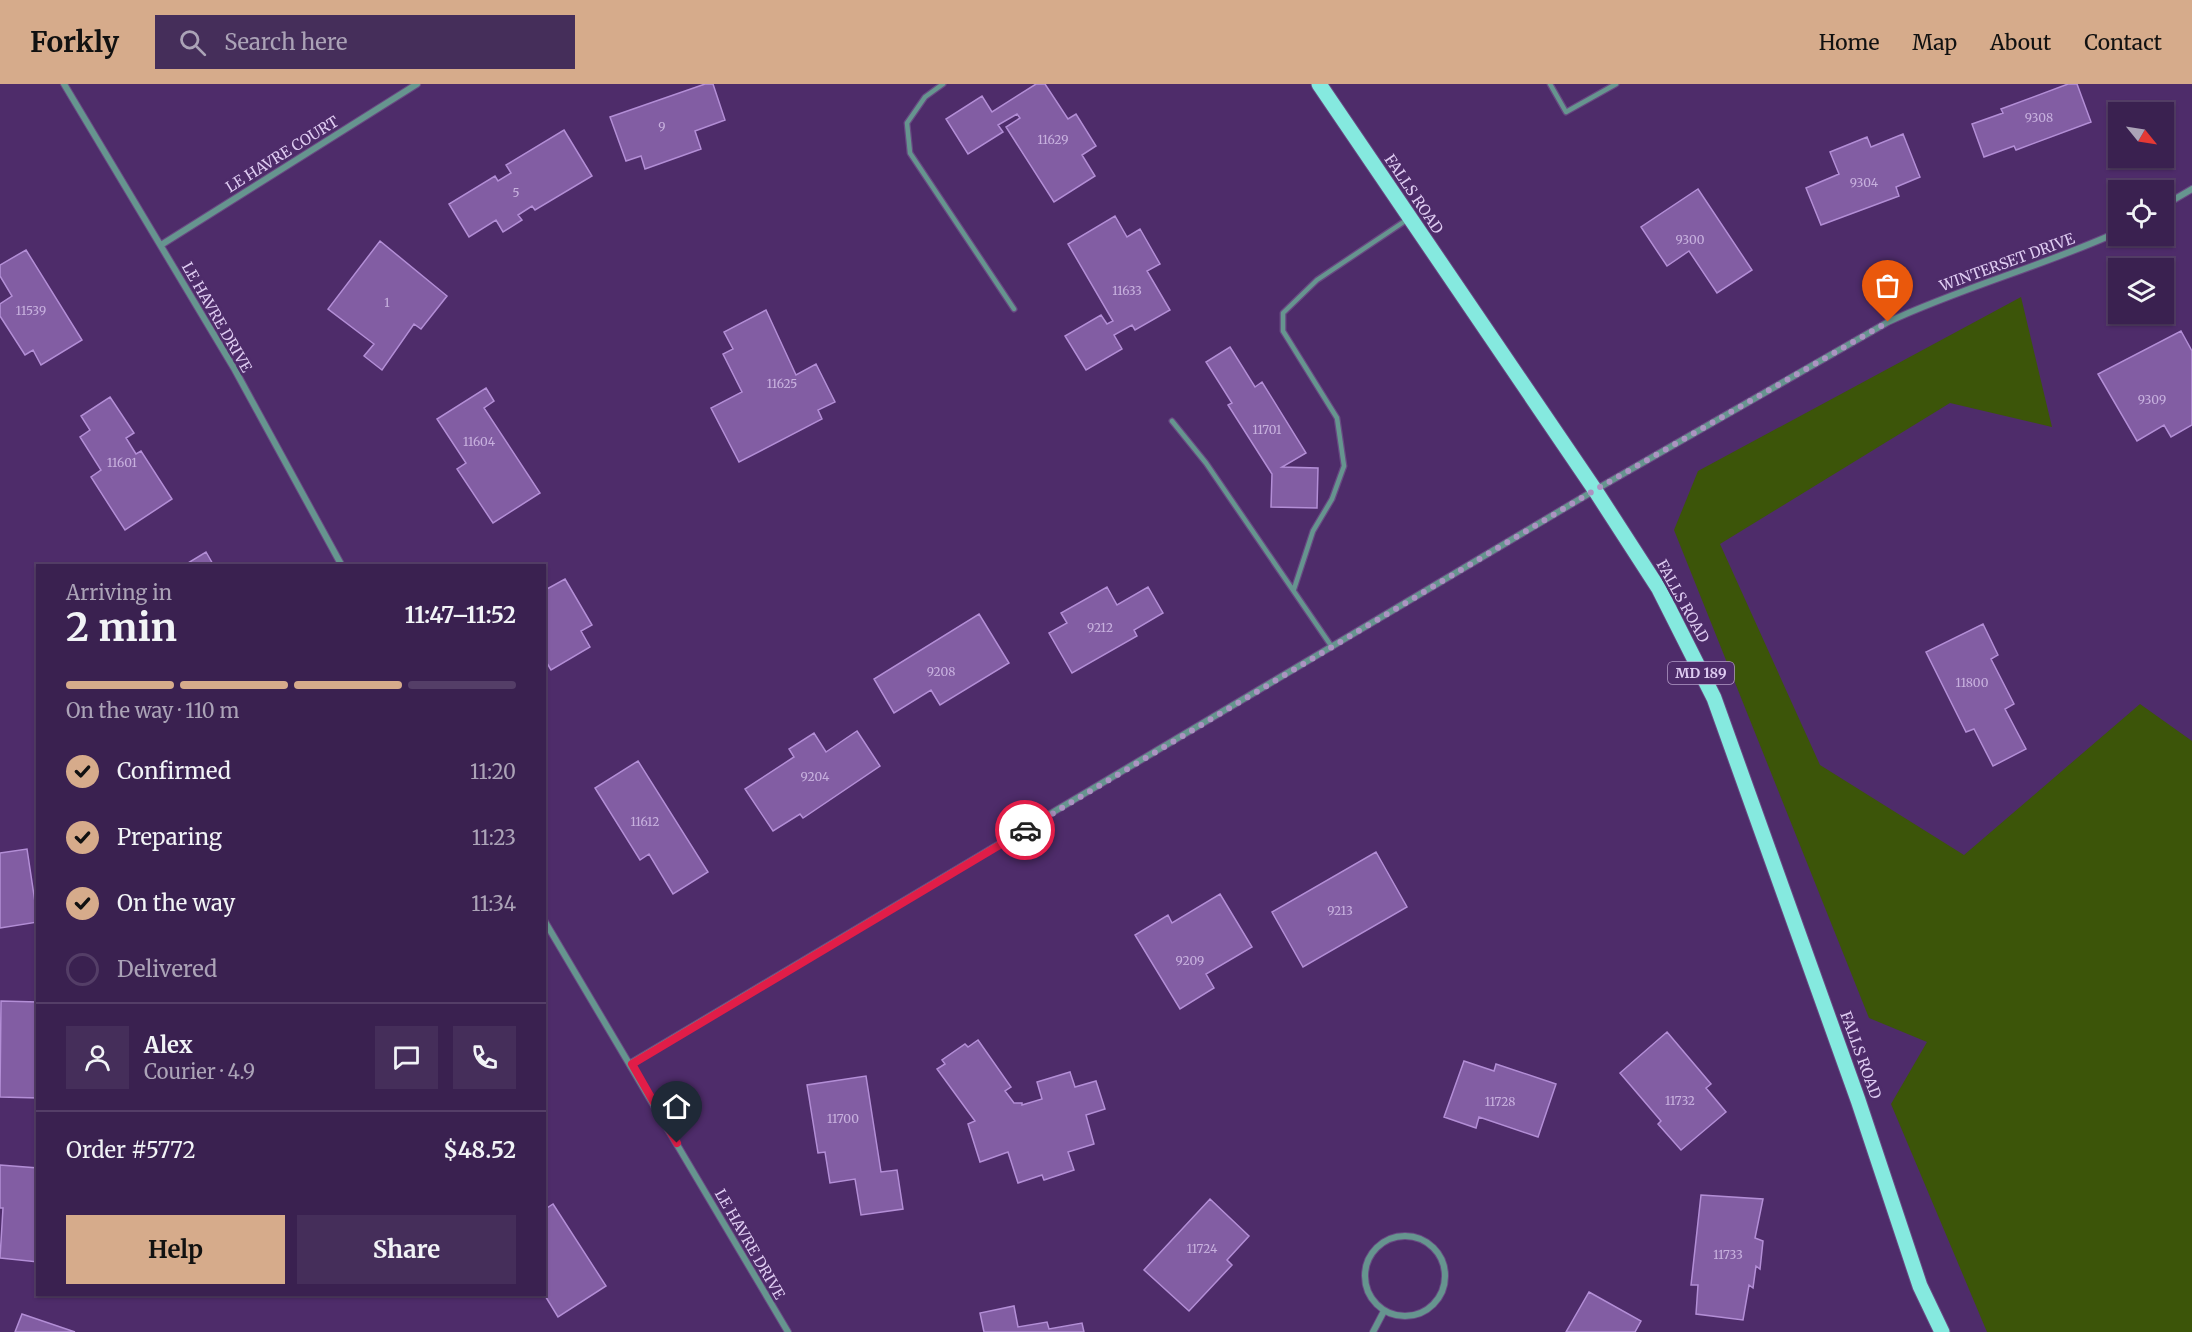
<!DOCTYPE html>
<html lang="en">
<head>
<meta charset="utf-8">
<style>
	:root { --surface:#3a2150; --page:#452e5a; --text:#f1f3f6; --muted:#aba3b7; --line:#543e67; --accent:#d6ab8b }
	body { margin:0; font-family:Merriweather,serif; background:var(--page); color:var(--text); height:100vh; display:flex; flex-direction:column; font-size:22px; white-space:nowrap }
	* { box-sizing:border-box; margin:0 }
	p { font-size:20px; color:var(--muted) }
	.icon { flex:none; width:33px; height:33px; fill:none; stroke:currentColor; stroke-width:2; stroke-linecap:round; stroke-linejoin:round }
	.map { position:relative; flex:1; overflow:hidden }
	.drawer { position:absolute; left:36px; top:480px; width:510px; height:732px; display:flex; flex-direction:column; background:var(--surface); border-radius:0px; box-shadow:0 2px 4px #0004,0 0 0 2px var(--line) }
	.drawer>* { flex:none }
	.needle { width:39px; rotate:120deg }
	.tools { position:absolute; left:2108px; top:18px; display:grid; gap:12px }
	.tools a { display:grid; place-items:center; width:66px; height:66px; border-radius:0px; background:var(--surface); box-shadow:0 2px 4px #0004,0 0 0 2px var(--line); font-size:30px }
	.pin { position:absolute; display:grid; place-items:center; width:51px; height:51px; color:#fff; margin:-62px -26px; border-radius:50% 50% 50% 0; rotate:-45deg; box-shadow:0 0 6px #0007 }
	.pin .icon { rotate:45deg }
	.courier { position:absolute; display:grid; place-items:center; width:60px; height:60px; margin:-30px; border:4px solid #e11d48; border-radius:50%; background:#fff; color:#222; box-shadow:0 2px 8px #0007 }
	.overview em { font-style:normal; font-weight:700 }
	.overview div { display:flex; flex-direction:column-reverse }
	.overview { display:flex; align-items:center; justify-content:space-between; height:102px; padding:0 30px }
	h1 { font-size:39px; font-weight:700; line-height:45px }
	.bar { display:grid; grid-template-columns:repeat(4,1fr); gap:9px 6px; align-content:center; height:72px; padding:0 30px }
	.bar i { height:8px; border-radius:4px; background:var(--line) }
	.bar .current { background:var(--accent) }
	.bar p { grid-column:span 4 }
	.line { display:flex; align-items:center; gap:15px; padding:0 30px; border-top:2px solid var(--line) }
	.line div { flex:1 }
	.round { display:grid; place-items:center; flex:none; width:63px; height:63px; border-radius:0px; background:var(--page) }
	ol { padding:0 30px; list-style:none }
	li { display:flex; align-items:center; gap:18px; height:66px }
	li p { margin-inline-start:auto }
	li .icon { padding:6px; border-radius:50%; background:var(--accent); color:#111; stroke-width:4 }
	li:last-child { color:var(--muted) }
	li i { width:33px; height:33px; border:3px solid var(--line); border-radius:50% }
	.button { display:flex; gap:12px; margin-top:auto; padding:12px 30px }
	.button a { flex:1; height:69px; border-radius:0px; background:var(--accent); color:#111; font-size:24px; font-weight:700; line-height:69px; text-align:center }
	.button a+a { background:var(--page); color:var(--text) }
	header { display:flex; align-items:center; gap:36px; box-sizing:border-box; height:84px; padding:0 30px; background:var(--accent); color:#111 }
	header strong { font-size:28px }
	nav { display:flex; gap:33px; margin-inline-start:auto; font-size:21px }
	.search { width:420px; height:54px; background:var(--page); display:flex; align-items:center; gap:15px; box-sizing:border-box; padding:0 21px; border-radius:0px; color:var(--muted); font-size:22px }
	.map>svg:first-child { display:block }
</style>
</head>
<body>
<header>
<strong>Forkly</strong>
<div class="search"><svg class="icon" aria-label="search" viewBox="0 0 24 24"><circle cx="10" cy="10" r="6"/><path d="M15 15l6 6"/></svg>Search here</div>
<nav><a>Home</a><a>Map</a><a>About</a><a>Contact</a></nav>
</header>
<div class="map">
<svg width="2192" height="1248" viewBox="0 0 2192 1248">
	<rect width="100%" height="100%" fill="#4e2c6a"/>
	<path fill="#3c5509" d="M2021,213L2052,343L1950,319L1720,460L1820,681L1964,771L2140,620L2192,657V1248H1987L1891,1020L1927,958L1869,934L1674,446L1698,387Z"/>
	<path fill="#825da3" stroke="#b38ed6" stroke-width="1.5" d="M705,0H713L725,36L695,47L701,65L645,85L641,72L626,77L610,33Z
		M1036,0H1045L1068,35L1076,30L1096,62L1082,71L1095,92L1054,118L1006,43L1020,34L1017,30L998,41L1003,48L968,70L946,35L982,12L992,28Z
		M2068,0H2077L2091,38L2016,66L2014,62L1984,73L1972,40L2003,29L2001,25Z
		M564,46L592,92L535,126L532,122L518,131L522,136L503,148L496,136L469,153L449,120L495,92L498,97L511,89L506,81Z
		M1903,50L1920,93L1896,103L1899,112L1821,141L1806,104L1839,90L1830,68L1867,53L1871,63Z
		M1698,105L1752,186L1717,209L1689,167L1667,182L1641,143Z
		M1115,132L1127,153L1140,145L1160,180L1147,187L1170,226L1135,246L1132,241L1114,251L1122,265L1086,286L1065,252L1101,231L1107,240L1113,237L1068,160Z
		M380,157L447,212L421,245L414,240L382,286L364,272L374,260L328,225Z
		M26,166L82,256L41,281L33,266L25,271L0,232V220L12,212L0,192V181Z
		M766,226L796,291L816,280L835,318L818,326L822,335L739,378L711,324L742,308L723,270L733,265L724,248Z
		M2181,247L2192,267V341L2171,353L2164,341L2137,357L2098,290Z
		M1230,263L1255,303L1262,298L1306,369L1282,383L1318,384L1317,424L1271,423L1272,390L1228,321L1232,319L1206,278Z
		M486,304L494,317L484,324L540,409L493,439L457,385L466,379L437,335Z
		M110,313L134,349L126,354L136,370L141,367L172,415L125,446L91,393L101,386L80,353L90,346L81,332Z
		M206,468L214,482H183Z
		M565,495L592,541L581,547L590,563L551,586L544,574V501L547,505Z
		M1107,503L1117,521L1148,503L1163,529L1134,546L1137,552L1072,589L1049,549L1067,539L1061,529Z
		M979,530L1009,579L940,621L931,606L894,629L874,595Z
		M1983,540L1998,571L1991,575L2014,620L2005,625L2026,665L1993,682L1974,645L1966,648L1926,568Z
		M857,647L880,682L803,734L800,730L773,747L745,705L794,673L789,665L814,649L826,668Z
		M638,677L708,788L673,810L649,770L640,776L595,704Z
		M27,765L38,838L0,844V769Z
		M1376,768L1407,823L1303,883L1272,828Z
		M1220,810L1252,863L1206,890L1214,904L1180,925L1135,851L1168,831L1172,839Z
		M1,917L38,918V1014L0,1013Z
		M1667,948L1711,1000L1706,1004L1726,1028L1681,1066L1658,1040L1661,1037L1620,989Z
		M978,956L1011,1003L1005,1007L1014,1019H1022V1021L1042,1015L1037,998L1070,988L1075,1003L1096,997L1105,1025L1086,1031L1094,1060L1068,1068L1074,1086L1044,1096L1042,1091L1018,1099L1008,1068L980,1078L968,1040L975,1037L937,985L945,980L942,976L965,960L968,963Z
		M1464,977L1494,987L1496,980L1556,1000L1538,1053L1479,1033L1476,1044L1444,1033Z
		M866,992L881,1088L897,1086L903,1125L861,1131L855,1095L830,1099L825,1068L818,1069L807,1001Z
		M0,1081L38,1084V1178L0,1174L3,1124H0Z
		M1701,1111L1763,1115L1755,1154L1763,1157L1760,1185L1756,1182L1753,1204L1749,1201L1743,1236L1696,1230L1698,1201H1691Z
		M1210,1115L1249,1152L1227,1176L1232,1181L1189,1227L1144,1186Z
		M553,1120L606,1202L558,1233L544,1210V1126Z
		M1589,1208L1641,1237L1635,1248H1566Z
		M1014,1222L1018,1243L1047,1238L1049,1245L1082,1239L1084,1248H984L980,1229Z
		M22,1230L75,1248H15Z"/>
	<g fill="none" stroke-linecap="round" stroke-linejoin="round">
		<g stroke="#684982" stroke-width="7">
			<path id="service" d="M943,0L925,13L907,39L910,69L1014,225
				M1550,0L1566,28L1616,0
				M1172,337L1206,379L1332,563
				M1294,505L1313,447L1332,415L1344,382L1337,334L1283,247V229L1317,196L1408,135"/>
		</g>
		<g stroke="#684982" stroke-width="8">
			<path id="minor" d="M64,0L235,286L342,482
				M2163,122L2192,105
				M161,161L417,0
				M544,836L788,1248
				M631,979L1595,406L1888,238C1963,203 2043,182 2118,148
				M1365 1192a40 40 0 1 1 80 0a40 40 0 1 1-80 0Z
				M1373,1248L1384,1227"/>
		</g>
		<g stroke="#684982" stroke-width="17">
			<path id="primary" d="M1319,0L1595,406L1659,505L1714,614L1858,1016L1920,1202L1942,1248"/>
		</g>
		<use href="#service" stroke="#66958f" stroke-width="4.5"/>
		<use href="#minor" stroke="#66958f" stroke-width="6"/>
		<use href="#primary" stroke="#85e9df" stroke-width="15"/>
	</g>
	<g fill="none" stroke-linecap="round" stroke-linejoin="round">
		<path stroke="#ac93c2" stroke-width="6" stroke-dasharray="0 10.8" d="M1025,746L1595,406L1888,238"/>
		<path stroke="#e11d48" stroke-width="8" d="M677,1059L632,980L1025,746"/>
	</g>
	<g text-anchor="middle" dominant-baseline="central" stroke-width="5" stroke-linejoin="round" paint-order="stroke">
		<g font-size="12" fill="#c7b0de">
			<text x="2039" y="33">9308</text>
			<text x="662" y="42">9</text>
			<text x="1053" y="55">11629</text>
			<text x="1864" y="98">9304</text>
			<text x="516" y="108">5</text>
			<text x="1690" y="155">9300</text>
			<text x="1127" y="206">11633</text>
			<text x="387" y="218">1</text>
			<text x="31" y="226">11539</text>
			<text x="782" y="299">11625</text>
			<text x="2152" y="315">9309</text>
			<text x="1267" y="345">11701</text>
			<text x="479" y="357">11604</text>
			<text x="122" y="378">11601</text>
			<text x="1100" y="543">9212</text>
			<text x="941" y="587">9208</text>
			<text x="1972" y="598">11800</text>
			<text x="815" y="692">9204</text>
			<text x="645" y="737">11612</text>
			<text x="1340" y="826">9213</text>
			<text x="1190" y="876">9209</text>
			<text x="1680" y="1016">11732</text>
			<text x="1500" y="1017">11728</text>
			<text x="843" y="1034">11700</text>
			<text x="1202" y="1164">11724</text>
			<text x="1728" y="1170">11733</text>
		</g>
		<rect fill="#4e2c6a" stroke="#b39bc8" stroke-width="1.5" x="1668" y="578" width="66" height="22" rx="4.5"/>
		<g font-size="14" font-weight="bold" fill="#decbf1">
			<text x="1701" y="589">MD 189</text>
		</g>
		<g font-size="15" fill="#decbf1" stroke="#4e2c6a">
			<text transform="translate(282 70) rotate(-32)">LE HAVRE COURT</text>
			<text transform="translate(1414 110) rotate(56)">FALLS ROAD</text>
			<text transform="translate(2007 178) rotate(-20)">WINTERSET DRIVE</text>
			<text transform="translate(217 233) rotate(60)">LE HAVRE DRIVE</text>
			<text transform="translate(1683 517) rotate(61)">FALLS ROAD</text>
			<text transform="translate(1861 971) rotate(70)">FALLS ROAD</text>
			<text transform="translate(750 1160) rotate(60)">LE HAVRE DRIVE</text>
		</g>
	</g>
</svg>
<div class="tools">
<a><svg class="needle" viewBox="-14 -14 28 28"><path d="M0-13l5 13h-10z" fill="#e53935"/><path d="M0 13l5-13h-10z" fill="#aba3b7"/></svg></a>
<a><svg class="icon" aria-label="locate" viewBox="0 0 24 24"><circle cx="12" cy="12" r="6"/><path d="M12 2v4M12 18v4M2 12h4M18 12h4"/></svg></a>
<a><svg class="icon" aria-label="layers" viewBox="0 0 24 24"><path d="M12 4l9 5-9 5-9-5zM3 14l9 5 9-5"/></svg></a>
</div>
<div class="pin" style="left:1888px;top:238px;background:#ea580c"><svg class="icon" aria-label="bag" viewBox="0 0 24 24"><path d="M5 8h14l-1 12H6zM9 8a3 3 0 0 1 6 0"/></svg></div>
<div class="pin" style="left:677px;top:1059px;background:#1f2937"><svg class="icon" aria-label="home" viewBox="0 0 24 24"><path d="M3 11l9-7 9 7M6 9v11h12V9"/></svg></div>
<div class="courier" style="left:1025px;top:746px"><svg class="icon" aria-label="car" viewBox="0 0 24 24"><path d="M5 17H2v-5l4-1 3-4h7l3 4 3 1v5h-3M9 17h6M6 11h13"/><circle cx="7" cy="17" r="2"/><circle cx="17" cy="17" r="2"/></svg></div>
<section class="drawer">
<div class="overview"><div><h1>2 min</h1><p>Arriving in</p></div><em>11:47–11:52</em></div>
<div class="bar"><i class="current"></i><i class="current"></i><i class="current"></i><i></i><p>On the way · 110 m</p></div>
<ol>
<li><svg class="icon" aria-label="check" viewBox="0 0 24 24"><path d="M5 12l5 5 9-10"/></svg>Confirmed<p>11:20</p></li>
<li><svg class="icon" aria-label="check" viewBox="0 0 24 24"><path d="M5 12l5 5 9-10"/></svg>Preparing<p>11:23</p></li>
<li><svg class="icon" aria-label="check" viewBox="0 0 24 24"><path d="M5 12l5 5 9-10"/></svg>On the way<p>11:34</p></li>
<li><i></i>Delivered</li>
</ol>
<div class="line" style="height:108px"><a class="round"><svg class="icon" aria-label="person" viewBox="0 0 24 24"><circle cx="12" cy="8" r="4"/><path d="M4 21q1-7 8-7t8 7"/></svg></a><div><b>Alex</b><p>Courier · 4.9</p></div><a class="round"><svg class="icon" aria-label="chat" viewBox="0 0 24 24"><path d="M4 5h16v11H9l-5 4z"/></svg></a><a class="round"><svg class="icon" aria-label="phone" viewBox="0 0 24 24"><path d="M5 4h4l2 5-3 2q2 4 5 5l2-3 5 2v4C11 20 4 13 5 4z"/></svg></a></div>
<div class="line" style="height:78px"><div>Order #5772</div><b>$48.52</b></div>
<div class="button"><a>Help</a><a>Share</a></div>
</section>
</div>
</body>
</html>
